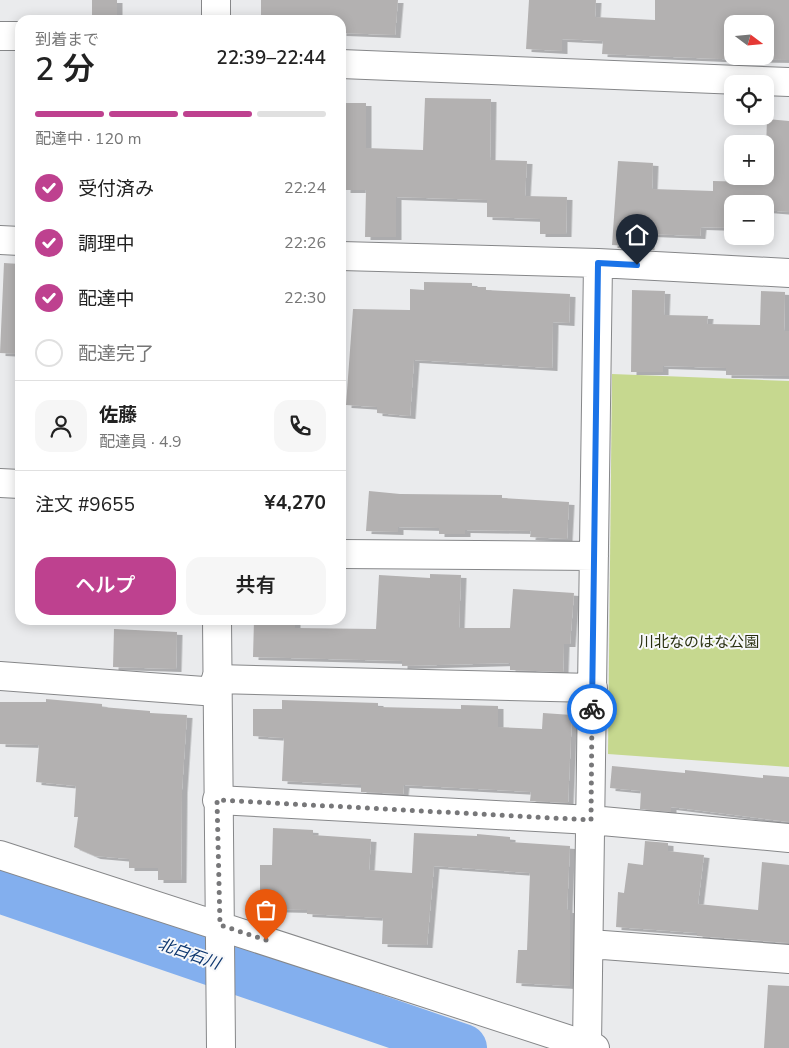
<!DOCTYPE html>
<html lang="ja">
<head>
<meta charset="utf-8">
<style>
	:root { --surface:#fff; --page:#f6f6f6; --text:#222; --muted:#767676; --line:#e0e0e0; --accent:#be418f }
	body { margin:0; font-family:"Nunito Sans","Noto Sans JP",sans-serif; background:var(--page); color:var(--text); height:100vh; display:flex; flex-direction:column; font-size:19px; white-space:nowrap }
	* { box-sizing:border-box; margin:0 }
	p { font-size:16px; color:var(--muted) }
	.icon { flex:none; width:28px; height:28px; fill:none; stroke:currentColor; stroke-width:2; stroke-linecap:round; stroke-linejoin:round }
	.map { position:relative; flex:1; overflow:hidden }
	.side { position:absolute; left:15px; top:15px; width:331px; height:610px; display:flex; flex-direction:column; background:var(--surface); border-radius:15px; box-shadow:0 2px 12px #0003 }
	.side>* { flex:none }
	.needle { width:32px; rotate:106deg }
	.fabs { position:absolute; left:724px; top:15px; display:grid; gap:10px }
	.fabs a { display:grid; place-items:center; width:50px; height:50px; border-radius:10px; background:var(--surface); box-shadow:0 2px 12px #0003; font-size:25px }
	.pin { position:absolute; display:grid; place-items:center; width:42px; height:42px; color:#fff; margin:-51px -21px; border-radius:50% 50% 50% 0; rotate:-45deg; box-shadow:0 0 5px #0007 }
	.pin .icon { rotate:45deg }
	.courier { position:absolute; display:grid; place-items:center; width:50px; height:50px; margin:-25px; border:4px solid #1a73e8; border-radius:50%; background:#fff; color:#222; box-shadow:0 1px 6px #0007 }
	.head em { font-style:normal; font-weight:600 }
	.head div { display:flex; flex-direction:column-reverse }
	.head { display:flex; align-items:center; justify-content:space-between; height:85px; padding:0 20px }
	h1 { font-size:32px; font-weight:600; line-height:38px }
	.bar { display:grid; grid-template-columns:repeat(4,1fr); gap:8px 5px; align-content:center; height:60px; padding:0 20px }
	.bar i { height:6px; border-radius:4px; background:var(--line) }
	.bar .current { background:var(--accent) }
	.bar p { grid-column:span 4 }
	.line { display:flex; align-items:center; gap:12px; padding:0 20px; border-top:1px solid var(--line) }
	.line div { flex:1 }
	.round { display:grid; place-items:center; flex:none; width:52px; height:52px; border-radius:15px; background:var(--page) }
	ol { padding:0 20px; list-style:none }
	li { display:flex; align-items:center; gap:15px; height:55px }
	li p { margin-inline-start:auto }
	li .icon { padding:5px; border-radius:50%; background:var(--accent); color:#fff; stroke-width:4 }
	li:last-child { color:var(--muted) }
	li i { width:28px; height:28px; border:2px solid var(--line); border-radius:50% }
	.action { display:flex; gap:10px; margin-top:auto; padding:10px 20px }
	.action a { flex:1; height:58px; border-radius:15px; background:var(--accent); color:#fff; font-size:20px; font-weight:600; line-height:58px; text-align:center }
	.action a+a { background:var(--page); color:var(--text) }
	.map>svg:first-child { display:block }
</style>
</head>
<body>
<div class="map">
<svg width="789" height="1048" viewBox="0 0 789 1048">
	<defs>
		<filter id="shadow"><feDropShadow dx="5.5" dy="3" stdDeviation="0" flood-color="#0004"/></filter>
	</defs>
	<rect width="100%" height="100%" fill="#eaebed"/>
	<path fill="#c6d88f" d="M612,374L789,381V767L608,754Z"/>
	<g fill="none" stroke-linecap="round" stroke-linejoin="round">
		<path stroke="#83afee" stroke-width="48" d="M0,889L463,1048"/>
	</g>
	<path fill="#b3b1b1" fill-rule="evenodd" filter="url(#shadow)" d="M92,0H117V20H92Z
		M261,0H398L395,35L341,33V20H261Z
		M529,0H596L595,17L655,20V0H789V60L720,59L602,54L603,41L562,39V51L526,49ZM732,24H765V56H732Z
		M425,98L491,99L490,160L527,161L525,196L567,197L566,234H540V219L487,217V200L396,197V237H365L366,190H345L346,163H341V103H366V148L423,150Z
		M767,119L789,121V212L765,210V204H732V228L701,227L700,236L649,234V247L612,245L618,161L653,163L652,189L713,191V181L753,182V178H765Z
		M4,263L20,264V354L0,353Z
		M424,282L472,283V287H486V290L570,294L569,323L553,322L552,368L414,360L410,416L377,413V407L346,405L353,309L410,310V289L424,290Z
		M632,290L665,291L664,315L708,316L707,324L760,325L761,291L785,292L784,331H789V376L726,375V368L663,366V372H631Z
		M369,491L400,494L502,495V498L569,502L567,539L530,537L531,531L465,530V534H439V528L398,527V532L366,531Z
		M430,574L461,575L459,628H510L513,589L574,593L570,644H564L563,672L510,670V663L402,666V661L253,657L254,620H295V628L376,629L379,575L430,578Z
		M114,629L177,632L176,669L113,667Z
		M46,699L102,704V707L150,711V713L187,715L182,790L181,880H158V868H129V859L95,856L74,847L78,817H74L76,786L36,782L39,745L0,744V702H46Z
		M282,700L378,703V707L461,709V705L498,706V727L542,729L543,713L572,715L568,803L530,801L531,792L404,785L403,794L361,792V785L282,781L284,738L253,736V709H282Z
		M612,766L685,773V770L763,778V775L789,777V822L671,807V812L640,809L641,791L610,788Z
		M273,828L313,830V835L371,839L369,870L412,873L414,833L477,836V834L510,837V842L570,846L567,910H570V986L516,983L518,950H527L530,873L434,866L427,945L382,944L383,918L307,914V910L260,909V865H272Z
		M645,841L668,843V851L704,855L698,904L758,910L762,862L789,865V943L697,936V933L616,927L618,892L624,893L628,863L643,865Z
		M768,985L789,986V1048H764Z"/>
	<g fill="none" stroke-linecap="round" stroke-linejoin="round">
		<g stroke="#868789" stroke-width="30">
			<path id="minor" d="M0,36H20
				M341,64L789,82
				M0,240L20,241
				M341,256L598,263L789,273
				M0,483L20,484
				M341,554L594,556
				M0,676L217,692
				M216,679L593,688
				M217,800L591,820L789,838
				M590,944L789,959
				M587,1045L598,263"/>
		</g>
		<g stroke="#868789" stroke-width="30">
			<path id="tertiary" d="M216,20V0
				M217,620L221,1048
				M0,855L595,1048"/>
		</g>
		<use href="#minor" stroke="#fff" stroke-width="28"/>
		<use href="#tertiary" stroke="#fff" stroke-width="28"/>
	</g>
	<g fill="none" stroke-linecap="round" stroke-linejoin="round">
		<path stroke="#777779" stroke-width="5" stroke-dasharray="0 9" d="M266,940L220,925L217,800L591,820L592,709"/>
		<path stroke="#1a73e8" stroke-width="6" d="M592,709L598,263L637,265"/>
	</g>
	<g text-anchor="middle" dominant-baseline="central" stroke-width="4" stroke-linejoin="round" paint-order="stroke">
		<g font-size="15" fill="#2a3110" stroke="#f7f8fa">
			<text x="699" y="642">川北なのはな公園</text>
		</g>
		<g font-size="16" font-style="italic" fill="#0e376f" stroke="#f7f8fa">
			<text transform="translate(189 954) rotate(19)">北白石川</text>
		</g>
	</g>
</svg>
<div class="fabs">
<a><svg class="needle" viewBox="-14 -14 28 28"><path d="M0-13l5 13h-10z" fill="#e53935"/><path d="M0 13l5-13h-10z" fill="#767676"/></svg></a>
<a><svg class="icon" aria-label="locate" viewBox="0 0 24 24"><circle cx="12" cy="12" r="6"/><path d="M12 2v4M12 18v4M2 12h4M18 12h4"/></svg></a>
<a>+</a>
<a>−</a>
</div>
<div class="pin" style="left:266px;top:940px;background:#ea580c"><svg class="icon" aria-label="bag" viewBox="0 0 24 24"><path d="M5 8h14l-1 12H6zM9 8a3 3 0 0 1 6 0"/></svg></div>
<div class="pin" style="left:637px;top:265px;background:#1f2937"><svg class="icon" aria-label="home" viewBox="0 0 24 24"><path d="M3 11l9-7 9 7M6 9v11h12V9"/></svg></div>
<div class="courier" style="left:592px;top:709px"><svg class="icon" aria-label="bike" viewBox="0 0 24 24"><circle cx="6" cy="16" r="4"/><circle cx="18" cy="16" r="4"/><path d="M6 16l4-8h5l3 8M10 8l3 8H6M13 5h3"/></svg></div>
<section class="side">
<div class="head"><div><h1>2 分</h1><p>到着まで</p></div><em>22:39–22:44</em></div>
<div class="bar"><i class="current"></i><i class="current"></i><i class="current"></i><i></i><p>配達中 · 120 m</p></div>
<ol>
<li><svg class="icon" aria-label="check" viewBox="0 0 24 24"><path d="M5 12l5 5 9-10"/></svg>受付済み<p>22:24</p></li>
<li><svg class="icon" aria-label="check" viewBox="0 0 24 24"><path d="M5 12l5 5 9-10"/></svg>調理中<p>22:26</p></li>
<li><svg class="icon" aria-label="check" viewBox="0 0 24 24"><path d="M5 12l5 5 9-10"/></svg>配達中<p>22:30</p></li>
<li><i></i>配達完了</li>
</ol>
<div class="line" style="height:90px"><a class="round"><svg class="icon" aria-label="person" viewBox="0 0 24 24"><circle cx="12" cy="8" r="4"/><path d="M4 21q1-7 8-7t8 7"/></svg></a><div><b>佐藤</b><p>配達員 · 4.9</p></div><a class="round"><svg class="icon" aria-label="phone" viewBox="0 0 24 24"><path d="M5 4h4l2 5-3 2q2 4 5 5l2-3 5 2v4C11 20 4 13 5 4z"/></svg></a></div>
<div class="line" style="height:65px"><div>注文 #9655</div><b>¥4,270</b></div>
<div class="action"><a>ヘルプ</a><a>共有</a></div>
</section>
</div>
</body>
</html>
